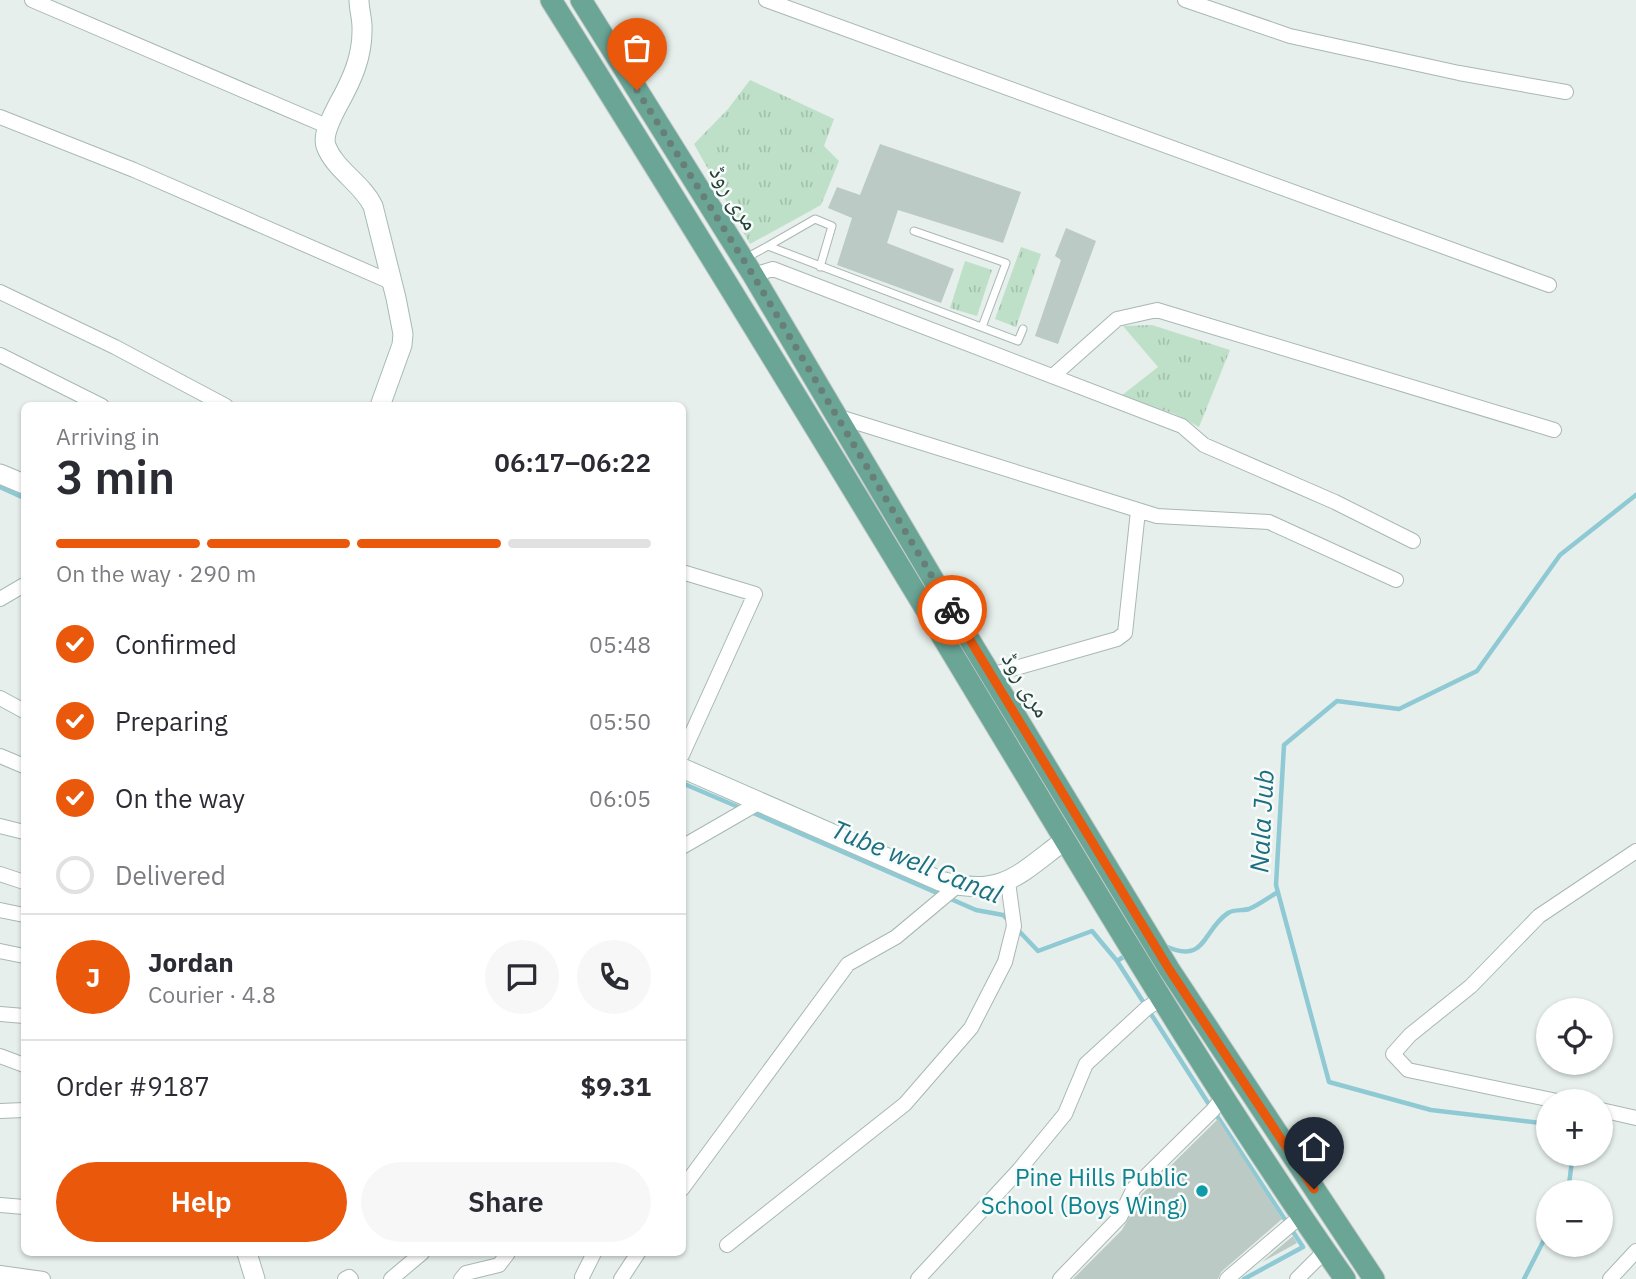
<!DOCTYPE html>
<html lang="en">
<head>
<meta charset="utf-8">
<style>
	:root { --surface:#fff; --page:#f7f7f7; --text:#2b2b33; --muted:#7c7c81; --line:#e1e1e2; --accent:#ea580c }
	body { margin:0; font-family:"IBM Plex Sans","Noto Naskh Arabic",sans-serif; background:var(--page); color:var(--text); height:100vh; display:flex; flex-direction:column; font-size:26px; white-space:nowrap }
	* { box-sizing:border-box; margin:0 }
	p { font-size:23px; color:var(--muted) }
	.icon { flex:none; width:38px; height:38px; fill:none; stroke:currentColor; stroke-width:2; stroke-linecap:round; stroke-linejoin:round }
	.map { position:relative; flex:1; overflow:hidden }
	.details { position:absolute; left:21px; top:402px; width:665px; height:854px; display:flex; flex-direction:column; background:var(--surface); border-radius:10px; box-shadow:0 2px 5px #0004 }
	.details>* { flex:none }
	.controls { position:absolute; left:1536px; top:998px; display:grid; gap:14px }
	.controls a { display:grid; place-items:center; width:77px; height:77px; border-radius:50%; background:var(--surface); box-shadow:0 2px 5px #0004; font-size:35px }
	.pin { position:absolute; display:grid; place-items:center; width:60px; height:60px; color:#fff; margin:-72px -30px; border-radius:50% 50% 50% 0; rotate:-45deg; box-shadow:0 0 7px #0007 }
	.pin .icon { rotate:45deg }
	.courier { position:absolute; display:grid; place-items:center; width:70px; height:70px; margin:-35px; border:5px solid #ea580c; border-radius:50%; background:#fff; color:#222; box-shadow:0 2px 9px #0007 }
	.headline em { font-style:normal; font-weight:600 }
	.headline div { display:flex; flex-direction:column-reverse }
	.headline { display:flex; align-items:center; justify-content:space-between; height:119px; padding:0 35px }
	h1 { font-size:46px; font-weight:600; line-height:52px }
	.bar { display:grid; grid-template-columns:repeat(4,1fr); gap:10px 7px; align-content:center; height:84px; padding:0 35px }
	.bar i { height:9px; border-radius:5px; background:var(--line) }
	.bar .current { background:var(--accent) }
	.bar p { grid-column:span 4 }
	.line { display:flex; align-items:center; gap:18px; padding:0 35px; border-top:2px solid var(--line) }
	.line div { flex:1 }
	.round { display:grid; place-items:center; flex:none; width:74px; height:74px; border-radius:37px; background:var(--page) }
	ol { padding:0 35px; list-style:none }
	li { display:flex; align-items:center; gap:21px; height:77px }
	li p { margin-inline-start:auto }
	li .icon { padding:7px; border-radius:50%; background:var(--accent); color:#fff; stroke-width:4 }
	li:last-child { color:var(--muted) }
	li i { width:38px; height:38px; border:4px solid var(--line); border-radius:50% }
	.button { display:flex; gap:14px; margin-top:auto; padding:14px 35px }
	.button a { flex:1; height:80px; border-radius:42px; background:var(--accent); color:#fff; font-size:28px; font-weight:600; line-height:80px; text-align:center }
	.button a+a { background:var(--page); color:var(--text) }
	.map>svg:first-child { display:block }
</style>
</head>
<body>
<div class="map">
<svg width="1636" height="1279" viewBox="0 0 1636 1279">
	<defs>
		<pattern id="grass-tufts" width="24" height="20" patternUnits="userSpaceOnUse" patternTransform="scale(1.75)"><rect width="24" height="20" fill="#bfe0c8"/><path d="M3 7l-1-3M5 7V3M7 7l1-3M15 17l-1-3M17 17v-4M19 17l1-3" fill="none" stroke="#a4c1ad"/></pattern>
	</defs>
	<rect width="100%" height="100%" fill="#e6efeb"/>
	<path fill="url(#grass-tufts)" d="M750,80L834,119L824,146L839,161L821,205L750,244L694,144L728,109Z
		M1021,247L1041,254L1016,327L995,319Z
		M965,261L992,270L977,316L950,308Z
		M1152,325L1230,350L1199,427L1175,414L1121,396L1158,367L1123,326Z"/>
	<g fill="none" stroke-linecap="round" stroke-linejoin="round">
		<path stroke="#8ec9d4" stroke-width="4.5" d="M0,487L24,498
			M682,783L743,809
			M751,812L976,910L1003,915L1009,921
			M1018,930L1038,951L1092,931L1117,961
			M1165,946C1207,965 1202,930 1228,913C1234,909 1243,911 1249,909C1259,905 1269,897 1278,892
			M1125,956L1117,961L1210,1106
			M1215,1113L1303,1247L1244,1279
			M1549,1124L1431,1110L1329,1082L1276,885L1284,745L1337,701L1399,709L1477,671L1560,555L1636,495
			M1568,1192L1573,1153
			M1524,1279L1549,1230"/>
	</g>
	<path fill="#bbcac4" d="M880,144L1021,192L1003,243L898,210L887,243L954,269L941,303L837,265L852,218L828,208L837,187L860,195Z
		M1066,228L1096,241L1058,344L1035,336L1061,260L1055,256Z
		M1218,1119L1282,1219L1221,1272L1218,1279H1073L1122,1230L1142,1194Z
		M1293,1236L1297,1243L1262,1262Z"/>
	<g fill="none" stroke-linecap="round" stroke-linejoin="round">
		<g stroke="#a8b8b2" stroke-width="9">
			<path id="lane" d="M914,231L1006,263L982,327
				M768,246L815,219L832,226L820,267
				M744,259L768,246L1018,341L1023,329"/>
		</g>
		<g stroke="#a8b8b2" stroke-width="16">
			<path id="street" d="M32,0L329,127
				M766,0L1549,285
				M1185,0L1290,36L1459,73L1566,92
				M0,117L134,170L393,283
				M753,275L773,269L1182,426L1204,445L1335,502L1413,541
				M0,292L115,347L226,406
				M0,355L102,406
				M1054,375L1117,319L1157,310L1554,430
				M836,416L1157,516L1269,522L1396,580
				M682,572L755,594L682,755
				M0,599L24,585
				M991,675L1117,639L1125,633L1138,511
				M0,698L24,711
				M0,756L24,766
				M0,826L24,832
				M682,847L760,802
				M0,874L24,882
				M0,910L24,915
				M0,951L24,956
				M0,1014L24,1016
				M0,1056L24,1065
				M1557,1101L1408,1070L1393,1054L1410,1035L1471,986L1539,916L1636,851
				M1601,1110L1636,1118
				M0,1111L24,1110
				M682,1189L848,964L896,937L957,886
				M0,1205L24,1207
				M727,1245L905,1104L971,1028L1005,962L1014,926L1008,882
				M0,1273L43,1279
				M582,1277L594,1253
				M345,1279L349,1277L351,1279
				M391,1279L422,1253
				M461,1279L466,1273L499,1265L508,1253
				M621,1279L638,1253
				M918,1279L1019,1170L1065,1114L1086,1064L1147,1008L1161,999
				M1060,1279L1120,1217L1134,1188L1213,1110L1223,1097
				M1227,1279L1301,1216
				M1297,1279L1325,1251
				M1610,1279L1636,1251"/>
		</g>
		<g stroke="#a4bbb3" stroke-width="21">
			<path id="secondary" d="M359,0C359,9 362,18 362,27C363,56 352,80 338,105C333,115 322,134 326,146C335,170 362,183 373,206L396,298L403,334L402,345L380,406
				M0,474L24,484
				M682,768L940,881C1002,898 1018,875 1065,840
				M247,1253L255,1279"/>
		</g>
		<g stroke="#c2cac8" stroke-width="23">
			<path id="primary" d="M551,0C699,235 843,472 986,709C1102,901 1216,1095 1345,1279
				M581,0L753,275L949,606L1169,969L1374,1279"/>
		</g>
		<use href="#lane" stroke="#fff" stroke-width="7"/>
		<use href="#street" stroke="#fff" stroke-width="14"/>
		<use href="#secondary" stroke="#fff" stroke-width="19"/>
		<use href="#primary" stroke="#6aa596" stroke-width="21"/>
	</g>
	<g fill="none" stroke-linecap="round" stroke-linejoin="round">
		<path stroke="#687f78" stroke-width="7" stroke-dasharray="0 12.6" d="M637,90L753,275L952,610"/>
		<path stroke="#ea580c" stroke-width="9" d="M952,610L1169,969L1314,1189"/>
	</g>
	<circle fill="#0f9aa8" stroke="#f7fbf9" stroke-width="2.5" cx="1202" cy="1191" r="7"/>
	<g text-anchor="middle" dominant-baseline="central" stroke-width="5" stroke-linejoin="round" paint-order="stroke">
		<g font-size="24" fill="#24423a" stroke="#f7fbf9">
			<text transform="translate(735 197) rotate(58)">مری روڈ</text>
			<text transform="translate(1027 684) rotate(59)">مری روڈ</text>
		</g>
		<g font-size="24" fill="#0d838f" stroke="#f7fbf9" text-anchor="end">
			<text x="1188" y="1177">Pine Hills Public<tspan x="1188" dy="28">School (Boys Wing)</tspan></text>
		</g>
		<g font-size="26" font-style="italic" fill="#1c6f80" stroke="#f7fbf9">
			<text transform="translate(1261 821) rotate(-87)">Nala Jub</text>
			<text transform="translate(917 861) rotate(22)">Tube well Canal</text>
		</g>
	</g>
</svg>
<div class="controls">
<a><svg class="icon" aria-label="locate" viewBox="0 0 24 24"><circle cx="12" cy="12" r="6"/><path d="M12 2v4M12 18v4M2 12h4M18 12h4"/></svg></a>
<a>+</a>
<a>−</a>
</div>
<div class="pin" style="left:637px;top:90px;background:#ea580c"><svg class="icon" aria-label="bag" viewBox="0 0 24 24"><path d="M5 8h14l-1 12H6zM9 8a3 3 0 0 1 6 0"/></svg></div>
<div class="pin" style="left:1314px;top:1189px;background:#1f2937"><svg class="icon" aria-label="home" viewBox="0 0 24 24"><path d="M3 11l9-7 9 7M6 9v11h12V9"/></svg></div>
<div class="courier" style="left:952px;top:610px"><svg class="icon" aria-label="bike" viewBox="0 0 24 24"><circle cx="6" cy="16" r="4"/><circle cx="18" cy="16" r="4"/><path d="M6 16l4-8h5l3 8M10 8l3 8H6M13 5h3"/></svg></div>
<section class="details">
<div class="headline"><div><h1>3 min</h1><p>Arriving in</p></div><em>06:17–06:22</em></div>
<div class="bar"><i class="current"></i><i class="current"></i><i class="current"></i><i></i><p>On the way · 290 m</p></div>
<ol>
<li><svg class="icon" aria-label="check" viewBox="0 0 24 24"><path d="M5 12l5 5 9-10"/></svg>Confirmed<p>05:48</p></li>
<li><svg class="icon" aria-label="check" viewBox="0 0 24 24"><path d="M5 12l5 5 9-10"/></svg>Preparing<p>05:50</p></li>
<li><svg class="icon" aria-label="check" viewBox="0 0 24 24"><path d="M5 12l5 5 9-10"/></svg>On the way<p>06:05</p></li>
<li><i></i>Delivered</li>
</ol>
<div class="line" style="height:126px"><b class="round" style="background:var(--accent);color:#fff">J</b><div><b>Jordan</b><p>Courier · 4.8</p></div><a class="round"><svg class="icon" aria-label="chat" viewBox="0 0 24 24"><path d="M4 5h16v11H9l-5 4z"/></svg></a><a class="round"><svg class="icon" aria-label="phone" viewBox="0 0 24 24"><path d="M5 4h4l2 5-3 2q2 4 5 5l2-3 5 2v4C11 20 4 13 5 4z"/></svg></a></div>
<div class="line" style="height:91px"><div>Order #9187</div><b>$9.31</b></div>
<div class="button"><a>Help</a><a>Share</a></div>
</section>
</div>
</body>
</html>
